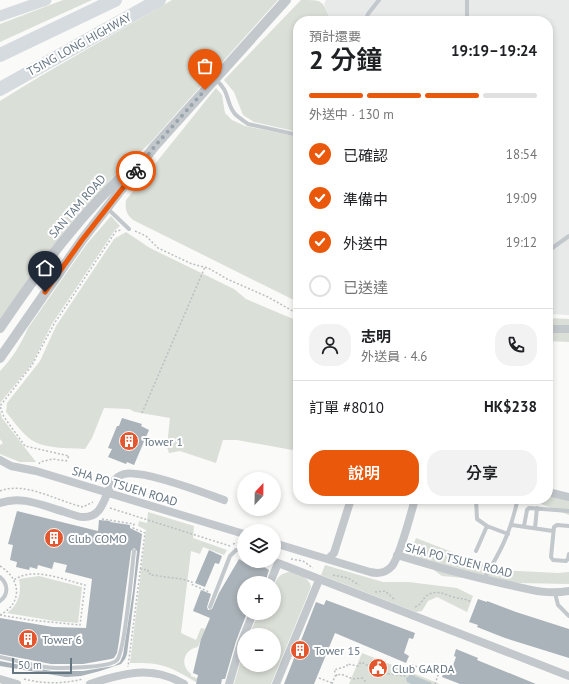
<!DOCTYPE html>
<html lang="zh-TW">
<head>
<meta charset="utf-8">
<style>
	:root { --surface:#fff; --page:#f2f2f2; --text:#202124; --muted:#757577; --line:#e0e0e0; --accent:#ea580c }
	body { margin:0; font-family:"PT Sans","Noto Sans TC",sans-serif; background:var(--page); color:var(--text); height:100vh; display:flex; flex-direction:column; font-size:15px; white-space:nowrap }
	* { box-sizing:border-box; margin:0 }
	p { font-size:13px; color:var(--muted) }
	.icon { flex:none; width:22px; height:22px; fill:none; stroke:currentColor; stroke-width:2; stroke-linecap:round; stroke-linejoin:round }
	.map { position:relative; flex:1; overflow:hidden }
	.side { position:absolute; left:293px; top:16px; width:260px; height:488px; display:flex; flex-direction:column; background:var(--surface); border-radius:16px; box-shadow:0 2px 6px #0003 }
	.side>* { flex:none }
	.needle { width:26px; rotate:22deg }
	.tools { position:absolute; left:237px; top:472px; display:grid; gap:8px }
	.tools a { display:grid; place-items:center; width:44px; height:44px; border-radius:50%; background:var(--surface); box-shadow:0 2px 6px #0003; font-size:20px }
	.scale { position:absolute; left:12px; bottom:10px; width:60px; box-sizing:border-box; padding-left:4px; border:2px solid #657683; border-top:0; font-size:11px; line-height:14px; white-space:nowrap; color:#657683; -webkit-text-stroke:3px #fff; paint-order:stroke }
	.pin { position:absolute; display:grid; place-items:center; width:34px; height:34px; color:#fff; margin:-41px -17px; border-radius:50% 50% 50% 0; rotate:-45deg; box-shadow:0 0 4px #0007 }
	.pin .icon { rotate:45deg }
	.courier { position:absolute; display:grid; place-items:center; width:40px; height:40px; margin:-20px; border:3px solid #ea580c; border-radius:50%; background:#fff; color:#222; box-shadow:0 1px 5px #0007 }
	.summary em { font-style:normal; font-weight:600 }
	.summary div { display:flex; flex-direction:column-reverse }
	.summary { display:flex; align-items:center; justify-content:space-between; height:68px; padding:0 16px }
	h1 { font-size:26px; font-weight:600; line-height:30px }
	.bar { display:grid; grid-template-columns:repeat(4,1fr); gap:6px 4px; align-content:center; height:48px; padding:0 16px }
	.bar i { height:5px; border-radius:3px; background:var(--line) }
	.bar .current { background:var(--accent) }
	.bar p { grid-column:span 4 }
	.line { display:flex; align-items:center; gap:10px; padding:0 16px; border-top:1px solid var(--line) }
	.line div { flex:1 }
	.round { display:grid; place-items:center; flex:none; width:42px; height:42px; border-radius:16px; background:var(--page) }
	ol { padding:0 16px; list-style:none }
	li { display:flex; align-items:center; gap:12px; height:44px }
	li p { margin-inline-start:auto }
	li .icon { padding:4px; border-radius:50%; background:var(--accent); color:#fff; stroke-width:4 }
	li:last-child { color:var(--muted) }
	li i { width:22px; height:22px; border:2px solid var(--line); border-radius:50% }
	.cta { display:flex; gap:8px; margin-top:auto; padding:8px 16px }
	.cta a { flex:1; height:46px; border-radius:16px; background:var(--accent); color:#fff; font-size:16px; font-weight:600; line-height:46px; text-align:center }
	.cta a+a { background:var(--page); color:var(--text) }
	.map>svg:first-child { display:block }
</style>
</head>
<body>
<div class="map">
<svg width="569" height="684" viewBox="0 0 569 684">
	<rect width="100%" height="100%" fill="#fafaf8"/>
	<path fill="#e8e9e9" d="M326,0H569V315L548,314V21H331L324,4Z"/>
	<path fill="#dadfd7" d="M63,0H92L0,42V24Z
		M172,0H278L150,143L112,178L67,228L0,320V101C57,65 115,34 172,0Z
		M301,0C324,0 322,0 331,21H298V132L254,122L243,115L234,92L224,80Z
		M216,88L222,95L225,113L232,120L245,126L298,137V302L133,220C126,214 125,209 126,200Z
		M111,216L120,226L115,230L52,324L32,364L0,403V371C12,359 21,344 28,328L86,245Z
		M126,232L150,248L234,289L246,299L298,321V451L237,440H223L216,463L180,451L169,453L167,447L170,418L135,412L129,409L104,408L92,438L85,449C69,448 41,449 29,438C20,431 13,420 6,412L7,403L40,361L56,326L114,239Z
		M548,318L569,319V342L548,341Z
		M0,410L2,418L36,462H20L0,454V445L3,443L0,439Z
		M548,490L569,496V515L541,504L540,499H548Z
		M148,512L194,526L193,538L227,550L224,555L203,547L200,554L191,551L181,633L196,640L201,628L205,629L198,647C184,649 179,665 191,674V676L199,679L198,683C170,667 164,662 130,663L146,530L138,526L139,521L147,523Z
		M416,538L498,570L558,573L569,572V584L519,583L442,576L410,553Z
		M325,565L383,582H408L457,588L473,596L467,612L437,597L428,601L422,611L416,612L321,575Z
		M290,572C299,574 310,578 311,587L271,684H234L244,649V665H274V635H249L259,613H274C274,598 269,574 290,572Z
		M39,576L82,587L78,623L54,621L7,613C18,605 22,593 19,579Z
		M362,653L440,684H349Z"/>
	<path fill="#bbc7cb" d="M410,674L432,683L431,684H411L407,682L406,678L408,677Z"/>
	<path fill="#aab3b9" d="M122,418L142,424L141,426L149,430L134,465L127,462L126,464L108,457L112,449L108,448L117,426H119Z
		M17,511L98,531L99,520L110,521V522L130,525V528L142,534L127,654L125,659L121,664L100,671L81,676L66,677L0,666V661L51,671H83L114,666L120,662L123,655L133,591L137,551L134,548L131,551L119,641L117,653L114,658L111,659L83,664H51L0,654V618L53,627L86,628L92,579L65,572L67,565L54,562L52,569L38,565L37,569L30,567L29,570L16,567L17,562L10,560L13,545L8,544Z
		M209,550L222,556L219,564L215,563L205,587L195,583Z
		M239,559L247,564L248,562L252,564L254,561L269,570L265,583H244V613H247L236,641L225,679H222L221,684H196L198,675L193,673L201,639L210,618L193,611L201,590L211,594L207,607L208,610L212,609L219,593Z
		M478,599L487,602V601L516,612L569,629V658L505,638L477,627L478,625L469,622Z
		M326,600L415,633L413,639L409,638L404,653L409,656L406,663L335,633L314,684H284L316,602L324,605Z
		M456,649L478,658L477,660L536,684H460L442,677L445,670L451,671L456,657L454,656Z"/>
	<g fill="none" stroke-linecap="round" stroke-linejoin="round">
		<path stroke="#bbbfc2" stroke-width="1.5" stroke-dasharray="2 2" stroke-linecap="butt" d="M135,231L146,236L158,248L192,264L208,268L227,279L268,297L298,314
			M142,413L205,267
			M39,464L40,462L53,459L66,461L69,456L25,446L4,417L0,406L32,365L54,324L116,231L122,230
			M0,491C25,481 57,501 83,507L93,502
			M110,508L230,546
			M102,519L134,524L133,528L145,533L128,667
			M233,544L241,542
			M291,559L303,561L313,568
			M0,566C21,579 23,603 0,615
			M140,569L148,570V573L151,574V575L182,579L192,582L191,584L209,592
			M333,575L348,578L359,585
			M375,592L385,591L394,599
			M415,607C421,605 422,600 426,596C436,589 444,594 453,597C460,599 465,598 471,602
			M0,615L30,620L80,625L85,585C64,580 33,566 14,580
			M337,676L334,670L347,666V664L358,666L361,662L382,673L405,676L410,664L438,675L435,684
			M319,678L332,683
			M24,679C44,684 63,684 83,679
			M332,684L335,676L341,674L353,679L362,678L365,681L366,684"/>
		<path stroke="#c3c8cc" stroke-width="4" d="M365,21L368,14L379,0
			M467,21V0
			M215,79C231,92 225,102 235,114C239,118 244,121 248,124L298,135
			M107,208L129,229
			M548,251L569,236
			M476,499L477,519L487,526L508,534
			M512,525L553,531
			M524,526L527,510L529,508L569,511
			M569,526L557,525L554,527L551,557L553,560L566,561L568,559L569,554
			M535,528L537,508
			M476,551L487,526
			M0,577C8,584 9,594 0,601
			M484,579C500,552 510,534 517,502
			M555,593L558,605L569,616
			M210,607L230,556L236,550H244
			M0,657C15,660 30,665 45,667C57,669 110,668 117,660C125,652 132,568 134,551"/>
		<path stroke="#c3c8cc" stroke-width="8" d="M548,329H569
			M0,460L11,466L36,471L244,534
			M548,492L569,497
			M0,503C22,495 43,506 65,512C71,514 77,517 83,517C110,518 102,480 124,474C142,469 205,493 224,500
			M274,543L370,572C378,574 386,573 392,566C400,556 411,513 415,499
			M397,555C433,566 468,576 505,584C528,589 545,595 569,591
			M328,559L334,553L351,499
			M270,583L278,563L569,676
			M0,679L17,684
			M90,684C123,673 152,665 184,684
			M229,684L241,643L253,613
			M276,684L319,580"/>
		<path stroke="#c3c8cc" stroke-width="10" d="M0,328C40,269 83,210 137,162
			M0,358L82,240L154,147L286,0"/>
		<path stroke="#d6dbdf" stroke-width="11" d="M0,16L46,0"/>
		<path stroke="#d6dbdf" stroke-width="14" d="M0,55L115,0
			M0,89L159,0"/>
	</g>
	<g fill="none" stroke-linecap="round" stroke-linejoin="round">
		<path stroke="#99a4ac" stroke-width="4" stroke-dasharray="0 7.2" d="M136,171L154,147L205,90"/>
		<path stroke="#ea580c" stroke-width="5" d="M45,292L82,240L136,171"/>
	</g>
	<defs>
		<g id="building-disc" transform="scale(1)"><circle r="9.5" fill="#e4572e" stroke="#fff"/><path d="M-4-6H4V6H1V3H-1V6H-4ZM-2.5-4.3h1.7v1.8h-1.7ZM.8-4.3h1.7v1.8H.8ZM-2.5-1h1.7V.8h-1.7ZM.8-1h1.7V.8H.8Z" fill="#fff"/></g>
		<g id="civic-disc" transform="scale(1)"><circle r="9.5" fill="#e4572e" stroke="#fff"/><path d="M-.6-6.5H3V-4.5H.6V-3L4-1V1h2V6H-6V1h2V-1L-.6-3ZM-1.2 2.5V6h2.4V2.5Z" fill="#fff"/></g>
	</defs>
	<g fill-rule="evenodd">
		<use href="#building-disc" x="129" y="441"/>
		<use href="#building-disc" x="54" y="538"/>
		<use href="#building-disc" x="28" y="639"/>
		<use href="#building-disc" x="300" y="650"/>
		<use href="#civic-disc" x="378" y="668"/>
	</g>
	<g text-anchor="middle" dominant-baseline="central" stroke-width="4" stroke-linejoin="round" paint-order="stroke">
		<g font-size="12" fill="#657683" stroke="#fff">
			<text transform="translate(79 44) rotate(-29)">TSING LONG HIGHWAY</text>
			<text transform="translate(77 206) rotate(-49)">SAN TAM ROAD</text>
			<text transform="translate(125 486) rotate(17)">SHA PO TSUEN ROAD</text>
			<text transform="translate(459 560) rotate(14)">SHA PO TSUEN ROAD</text>
		</g>
		<g font-size="12" fill="#657683" stroke="#fff" text-anchor="start">
			<text x="143" y="441">Tower 1</text>
			<text x="68" y="538">Club COMO</text>
			<text x="42" y="639">Tower 6</text>
			<text x="314" y="650">Tower 15</text>
			<text x="392" y="668">Club GARDA</text>
		</g>
	</g>
</svg>
<div class="tools">
<a><svg class="needle" viewBox="-14 -14 28 28"><path d="M0-13l5 13h-10z" fill="#e53935"/><path d="M0 13l5-13h-10z" fill="#757577"/></svg></a>
<a><svg class="icon" aria-label="layers" viewBox="0 0 24 24"><path d="M12 4l9 5-9 5-9-5zM3 14l9 5 9-5"/></svg></a>
<a>+</a>
<a>−</a>
</div>
<div class="scale">50 m</div>
<div class="pin" style="left:205px;top:90px;background:#ea580c"><svg class="icon" aria-label="bag" viewBox="0 0 24 24"><path d="M5 8h14l-1 12H6zM9 8a3 3 0 0 1 6 0"/></svg></div>
<div class="pin" style="left:45px;top:292px;background:#1f2937"><svg class="icon" aria-label="home" viewBox="0 0 24 24"><path d="M3 11l9-7 9 7M6 9v11h12V9"/></svg></div>
<div class="courier" style="left:136px;top:171px"><svg class="icon" aria-label="bike" viewBox="0 0 24 24"><circle cx="6" cy="16" r="4"/><circle cx="18" cy="16" r="4"/><path d="M6 16l4-8h5l3 8M10 8l3 8H6M13 5h3"/></svg></div>
<section class="side">
<div class="summary"><div><h1>2 分鐘</h1><p>預計還要</p></div><em>19:19–19:24</em></div>
<div class="bar"><i class="current"></i><i class="current"></i><i class="current"></i><i></i><p>外送中 · 130 m</p></div>
<ol>
<li><svg class="icon" aria-label="check" viewBox="0 0 24 24"><path d="M5 12l5 5 9-10"/></svg>已確認<p>18:54</p></li>
<li><svg class="icon" aria-label="check" viewBox="0 0 24 24"><path d="M5 12l5 5 9-10"/></svg>準備中<p>19:09</p></li>
<li><svg class="icon" aria-label="check" viewBox="0 0 24 24"><path d="M5 12l5 5 9-10"/></svg>外送中<p>19:12</p></li>
<li><i></i>已送達</li>
</ol>
<div class="line" style="height:72px"><a class="round"><svg class="icon" aria-label="person" viewBox="0 0 24 24"><circle cx="12" cy="8" r="4"/><path d="M4 21q1-7 8-7t8 7"/></svg></a><div><b>志明</b><p>外送員 · 4.6</p></div><a class="round"><svg class="icon" aria-label="phone" viewBox="0 0 24 24"><path d="M5 4h4l2 5-3 2q2 4 5 5l2-3 5 2v4C11 20 4 13 5 4z"/></svg></a></div>
<div class="line" style="height:52px"><div>訂單 #8010</div><b>HK$238</b></div>
<div class="cta"><a>說明</a><a>分享</a></div>
</section>
</div>
</body>
</html>
